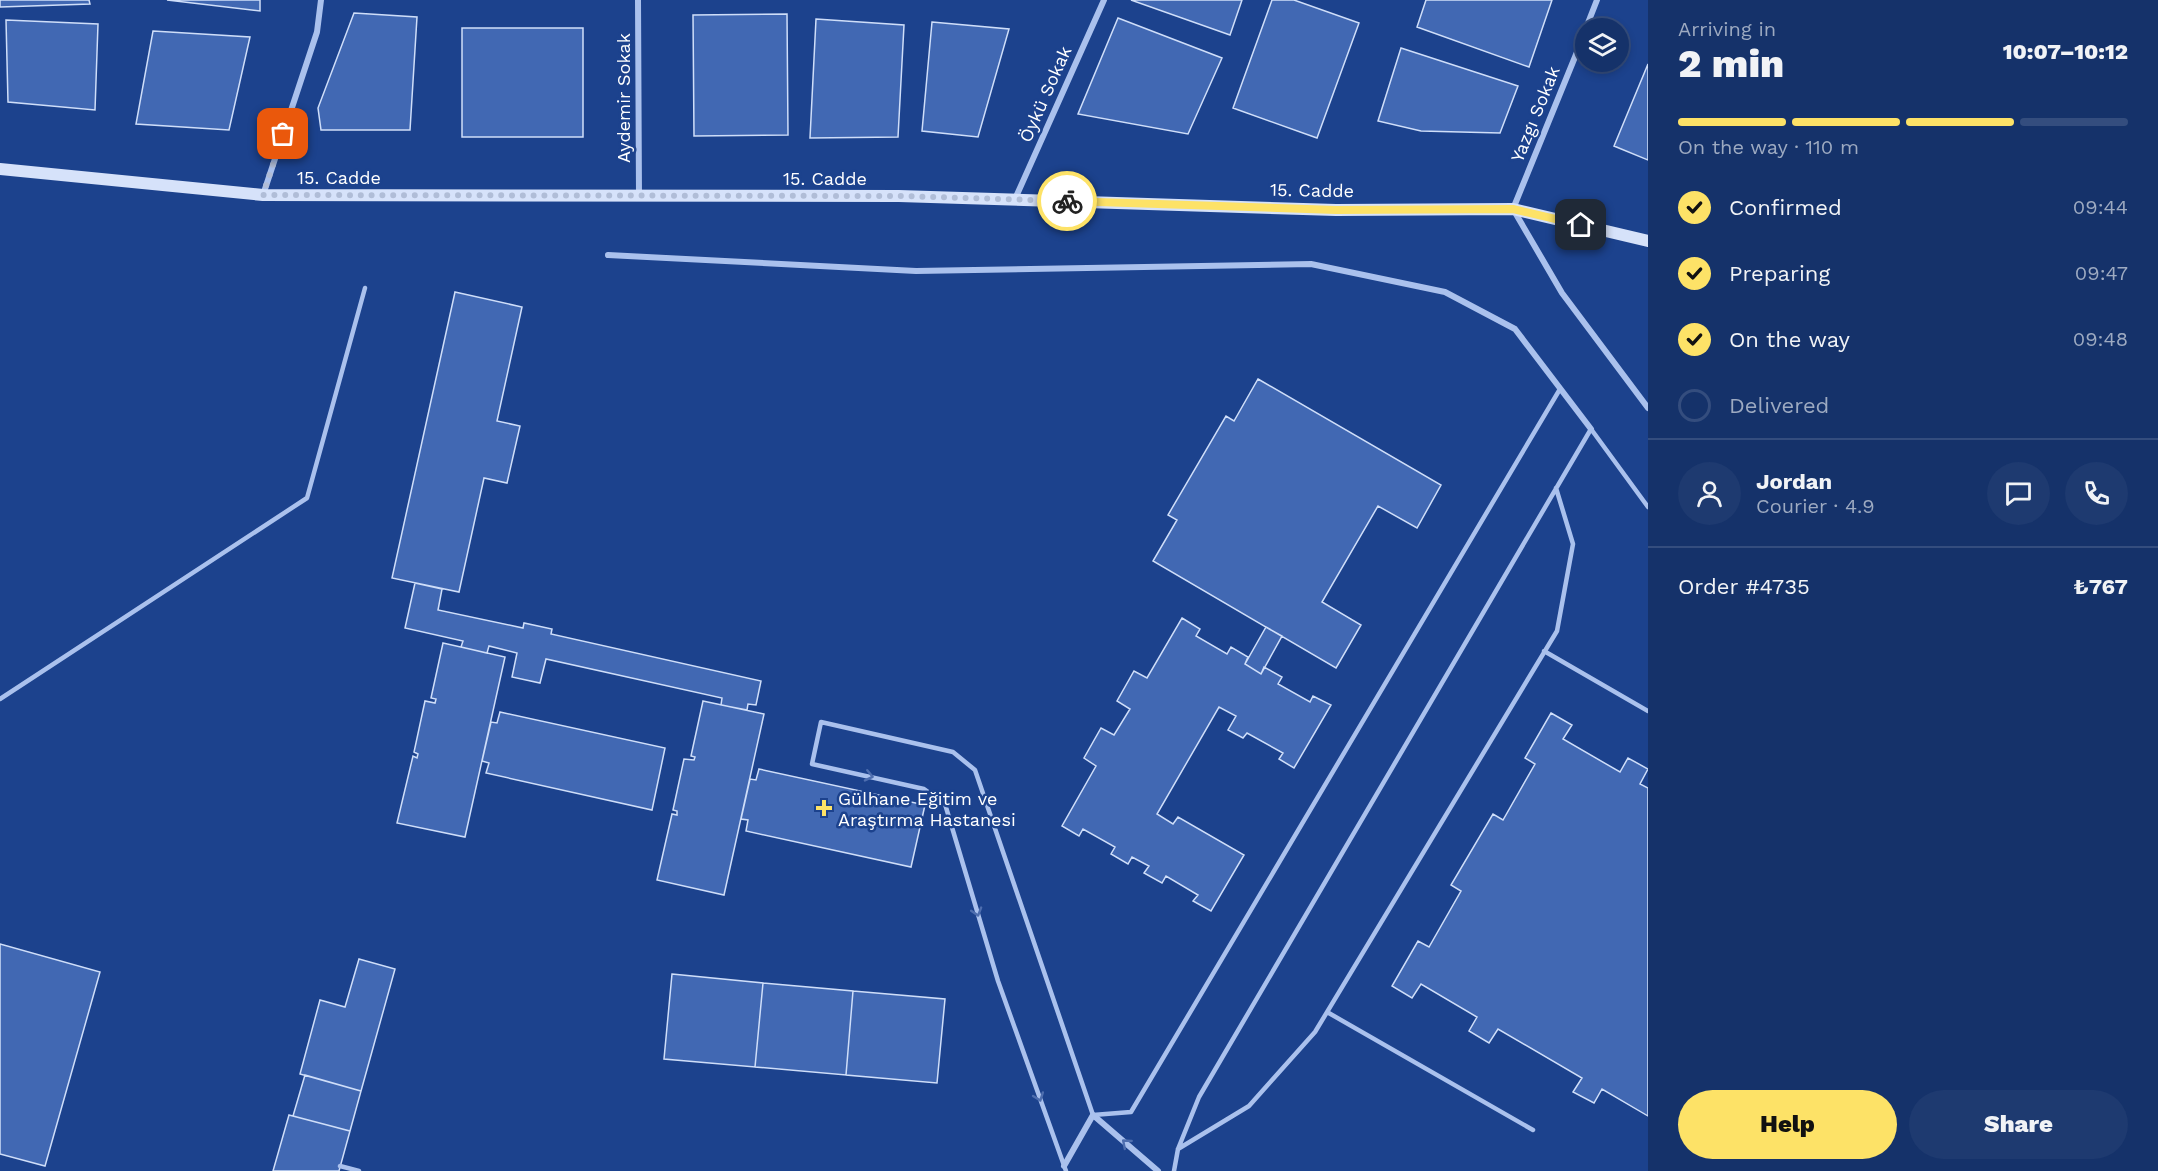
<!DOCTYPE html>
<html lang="en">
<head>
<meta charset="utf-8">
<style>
	:root { --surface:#15326a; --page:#1e3a70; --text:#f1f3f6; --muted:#9daac1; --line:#344d7e; --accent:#fde267 }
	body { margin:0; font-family:"Work Sans",sans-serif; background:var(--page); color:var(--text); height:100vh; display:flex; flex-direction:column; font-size:22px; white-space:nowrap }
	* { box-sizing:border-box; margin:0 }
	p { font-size:20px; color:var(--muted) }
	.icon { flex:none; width:33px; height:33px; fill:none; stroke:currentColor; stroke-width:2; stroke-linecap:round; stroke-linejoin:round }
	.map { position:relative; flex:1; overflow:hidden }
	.side { display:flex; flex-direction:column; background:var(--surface); width:510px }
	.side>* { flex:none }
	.tools { position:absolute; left:1575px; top:18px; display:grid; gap:12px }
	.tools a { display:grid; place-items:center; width:54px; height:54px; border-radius:50%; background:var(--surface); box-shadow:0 3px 9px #0003,0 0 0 2px var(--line); font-size:30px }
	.pin { position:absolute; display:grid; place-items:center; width:51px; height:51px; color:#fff; margin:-26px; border-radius:12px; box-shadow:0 3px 9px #0006 }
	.courier { position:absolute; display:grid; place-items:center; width:60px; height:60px; margin:-30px; border:4px solid #fde267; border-radius:50%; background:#fff; color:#222; box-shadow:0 2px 8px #0007 }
	.overview em { font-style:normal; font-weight:800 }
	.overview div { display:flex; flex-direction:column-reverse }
	.overview { display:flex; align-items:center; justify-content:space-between; height:102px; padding:0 30px }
	h1 { font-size:39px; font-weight:800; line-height:45px }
	.bar { display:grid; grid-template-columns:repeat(4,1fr); gap:9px 6px; align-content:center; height:72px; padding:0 30px }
	.bar i { height:8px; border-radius:4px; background:var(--line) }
	.bar .current { background:var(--accent) }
	.bar p { grid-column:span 4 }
	.line { display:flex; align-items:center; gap:15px; padding:0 30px; border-top:2px solid var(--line) }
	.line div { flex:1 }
	.round { display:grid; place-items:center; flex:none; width:63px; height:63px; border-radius:32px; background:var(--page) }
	ol { padding:0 30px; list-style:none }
	li { display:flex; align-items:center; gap:18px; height:66px }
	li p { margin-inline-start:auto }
	li .icon { padding:6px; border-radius:50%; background:var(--accent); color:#111; stroke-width:4 }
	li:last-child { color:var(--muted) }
	li i { width:33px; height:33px; border:3px solid var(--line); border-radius:50% }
	.cta { display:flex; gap:12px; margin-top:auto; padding:12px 30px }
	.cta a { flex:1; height:69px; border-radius:36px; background:var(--accent); color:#111; font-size:24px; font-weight:800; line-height:69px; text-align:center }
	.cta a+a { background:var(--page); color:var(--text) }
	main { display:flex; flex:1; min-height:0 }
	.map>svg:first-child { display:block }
</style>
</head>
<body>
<main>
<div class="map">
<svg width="1648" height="1171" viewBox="0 0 1648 1171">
	<rect width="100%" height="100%" fill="#1c428d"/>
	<path fill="#4168b3" stroke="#cfdef9" stroke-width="1.5" d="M0,0H89L90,4L0,7Z
		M167,0H260V11Z
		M1131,0H1242L1230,35Z
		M1272,0H1294L1359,23L1317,138L1233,108Z
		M1426,0H1552L1529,67L1417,27Z
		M354,13L417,17L410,130H321L318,108Z
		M787,14L788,135L694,136L693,15Z
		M1118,18L1222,58L1188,134L1078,114Z
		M816,19L904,25L898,137L810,138Z
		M6,20L98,24L95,110L8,102Z
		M932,22L1009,29L978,137L922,131Z
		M462,28H583V137H462Z
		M153,31L250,37L229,130L136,124Z
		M1401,48L1518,86L1500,133L1421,131L1378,121Z
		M1648,64V160L1614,146Z
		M455,292L522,307L497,421L520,426L507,483L484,478L459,592L392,578Z
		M1258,379L1441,485L1417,528L1378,506L1322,602L1361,625L1336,668L1153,561L1177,520L1168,515L1226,416L1234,421Z
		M415,583L442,589L438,610L523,628L524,623L552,629L551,634L761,681L756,705L748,704L747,710L721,705L722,698L546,659L540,683L512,677L517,653L489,646L487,653L461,647L463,641L405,628Z
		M1182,618L1200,629L1196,636L1227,654L1231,647L1248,657L1245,664L1261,674L1264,667L1282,677L1278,684L1310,702L1313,696L1331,705L1294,768L1279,759L1283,753L1247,733L1243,738L1228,730L1236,716L1219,707L1157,814L1173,824L1178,817L1244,855L1211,911L1193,901L1198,895L1166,876L1162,883L1144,873L1149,866L1132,857L1128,864L1111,854L1115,847L1083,829L1079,836L1062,826L1096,766L1084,758L1101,728L1114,735L1130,709L1117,701L1134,671L1147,678Z
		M1266,627L1282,636L1261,674L1245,664Z
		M443,643L505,657L465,837L397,823L413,756L417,758L418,754L414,752L425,701L435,703L436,699L431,698Z
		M703,701L764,714L724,895L657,880L672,814L677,815V811L673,810L684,759L694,760L695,757L691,756Z
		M500,712L665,748L652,810L486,773L489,763L482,761L491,722L497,723Z
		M1551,713L1572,725L1563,739L1620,772L1628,758L1648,769L1640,784L1648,788V1116L1602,1089L1594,1103L1573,1092L1582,1078L1498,1029L1489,1043L1469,1031L1477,1017L1421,984L1412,998L1392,986L1418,941L1429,947L1461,891L1451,885L1493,814L1503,820L1535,764L1525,758Z
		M759,769L925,805L911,867L746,831L748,820L741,819L750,779L756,780Z
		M0,944L100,972L45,1166L0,1154Z
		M359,959L395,969L361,1091L300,1074L320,1000L345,1007Z
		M672,974L763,983L755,1067L664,1059Z
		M763,983L853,991L846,1075L755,1067Z
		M853,991L945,999L937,1083L846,1075Z
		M305,1075L361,1091L350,1131L293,1116Z
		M289,1115L350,1131L339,1171H273Z"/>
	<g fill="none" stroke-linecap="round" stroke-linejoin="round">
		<path stroke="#aac1ed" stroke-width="4.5" d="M1544,651L1648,711
			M0,699L307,498L365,288
			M1327,1012L1533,1130
			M1178,1149L1249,1106L1315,1032L1557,631L1573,544L1556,488
			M340,1166L359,1171
			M1066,1171L998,981L945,804L924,789L812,764L821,722L953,752L975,770L1093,1115L1131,1112L1560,389
			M1174,1171L1178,1149L1199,1097L1591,429L1648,507"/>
		<path stroke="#aac1ed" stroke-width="6" d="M638,0L639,196
			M1586,28L1597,0
			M1586,30L1513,209L1562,293L1648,408
			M263,195L317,32L321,0
			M1015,199L1104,0
			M608,255L916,271L1311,264L1445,292L1515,329L1591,429
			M1064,1166L1093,1115L1158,1171"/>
		<path stroke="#d6e2fa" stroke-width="12" d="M0,169L263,195L899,196L1336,210L1513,209L1648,241"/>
	</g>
	<defs><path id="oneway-chevron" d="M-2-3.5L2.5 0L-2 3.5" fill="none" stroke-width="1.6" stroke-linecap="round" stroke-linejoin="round" transform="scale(1.5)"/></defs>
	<g stroke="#4e6eaf">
		<use href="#oneway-chevron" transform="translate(869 776) rotate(13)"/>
		<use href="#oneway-chevron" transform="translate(977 912) rotate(73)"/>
		<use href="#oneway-chevron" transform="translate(1039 1097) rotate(70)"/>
		<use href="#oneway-chevron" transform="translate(1126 1143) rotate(-139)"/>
	</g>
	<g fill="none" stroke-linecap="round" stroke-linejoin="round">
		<path stroke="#b0bdd7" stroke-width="6" stroke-dasharray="0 10.8" d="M283,134L263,195L899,196L1067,201"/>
		<path stroke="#fde267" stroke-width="8" d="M1067,201L1336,210L1513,209L1581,225"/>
	</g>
	<path fill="#fde267" stroke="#1c428d" stroke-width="2" d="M821 799h6v6h6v6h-6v6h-6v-6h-6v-6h6z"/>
	<g text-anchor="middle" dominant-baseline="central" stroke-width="5" stroke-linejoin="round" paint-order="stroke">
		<g font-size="18" fill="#fff" stroke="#1c428d">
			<text transform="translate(1045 94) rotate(-66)">Öykü Sokak</text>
			<text transform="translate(623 98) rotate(-90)">Aydemir Sokak</text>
			<text transform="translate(1535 114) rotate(-68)">Yazgı Sokak</text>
			<text x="339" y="177">15. Cadde</text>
			<text x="825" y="178">15. Cadde</text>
			<text transform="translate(1312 190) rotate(1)">15. Cadde</text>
		</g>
		<g font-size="18" fill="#fff" stroke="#1c428d" text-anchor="start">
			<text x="838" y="798">Gülhane Eğitim ve<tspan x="838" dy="21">Araştırma Hastanesi</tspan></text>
		</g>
	</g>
</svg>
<div class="tools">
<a><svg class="icon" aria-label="layers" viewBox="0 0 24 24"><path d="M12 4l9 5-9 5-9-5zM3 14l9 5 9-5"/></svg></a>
</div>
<div class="pin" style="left:283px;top:134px;background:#ea580c"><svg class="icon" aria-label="bag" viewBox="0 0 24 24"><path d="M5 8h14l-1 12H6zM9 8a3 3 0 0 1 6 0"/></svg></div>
<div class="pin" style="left:1581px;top:225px;background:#1f2937"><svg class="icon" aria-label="home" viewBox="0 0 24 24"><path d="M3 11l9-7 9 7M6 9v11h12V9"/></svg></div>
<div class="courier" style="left:1067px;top:201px"><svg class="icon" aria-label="bike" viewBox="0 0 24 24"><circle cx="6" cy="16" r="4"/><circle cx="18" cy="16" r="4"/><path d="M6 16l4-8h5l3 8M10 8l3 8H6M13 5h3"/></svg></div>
</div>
<section class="side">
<div class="overview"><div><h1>2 min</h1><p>Arriving in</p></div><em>10:07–10:12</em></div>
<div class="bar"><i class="current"></i><i class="current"></i><i class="current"></i><i></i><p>On the way · 110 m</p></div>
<ol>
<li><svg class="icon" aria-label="check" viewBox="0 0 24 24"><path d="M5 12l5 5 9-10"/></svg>Confirmed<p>09:44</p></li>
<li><svg class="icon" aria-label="check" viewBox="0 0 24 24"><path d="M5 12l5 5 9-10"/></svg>Preparing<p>09:47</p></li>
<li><svg class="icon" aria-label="check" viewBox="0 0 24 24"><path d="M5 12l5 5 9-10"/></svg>On the way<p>09:48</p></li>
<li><i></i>Delivered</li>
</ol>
<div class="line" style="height:108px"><a class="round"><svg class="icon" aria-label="person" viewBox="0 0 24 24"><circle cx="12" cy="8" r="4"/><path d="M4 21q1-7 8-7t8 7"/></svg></a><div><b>Jordan</b><p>Courier · 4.9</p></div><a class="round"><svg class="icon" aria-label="chat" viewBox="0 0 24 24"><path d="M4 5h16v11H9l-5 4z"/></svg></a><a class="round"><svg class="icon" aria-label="phone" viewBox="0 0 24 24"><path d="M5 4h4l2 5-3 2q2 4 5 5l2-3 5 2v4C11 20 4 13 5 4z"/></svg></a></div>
<div class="line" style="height:78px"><div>Order #4735</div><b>₺767</b></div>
<div class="cta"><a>Help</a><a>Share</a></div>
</section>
</main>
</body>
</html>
